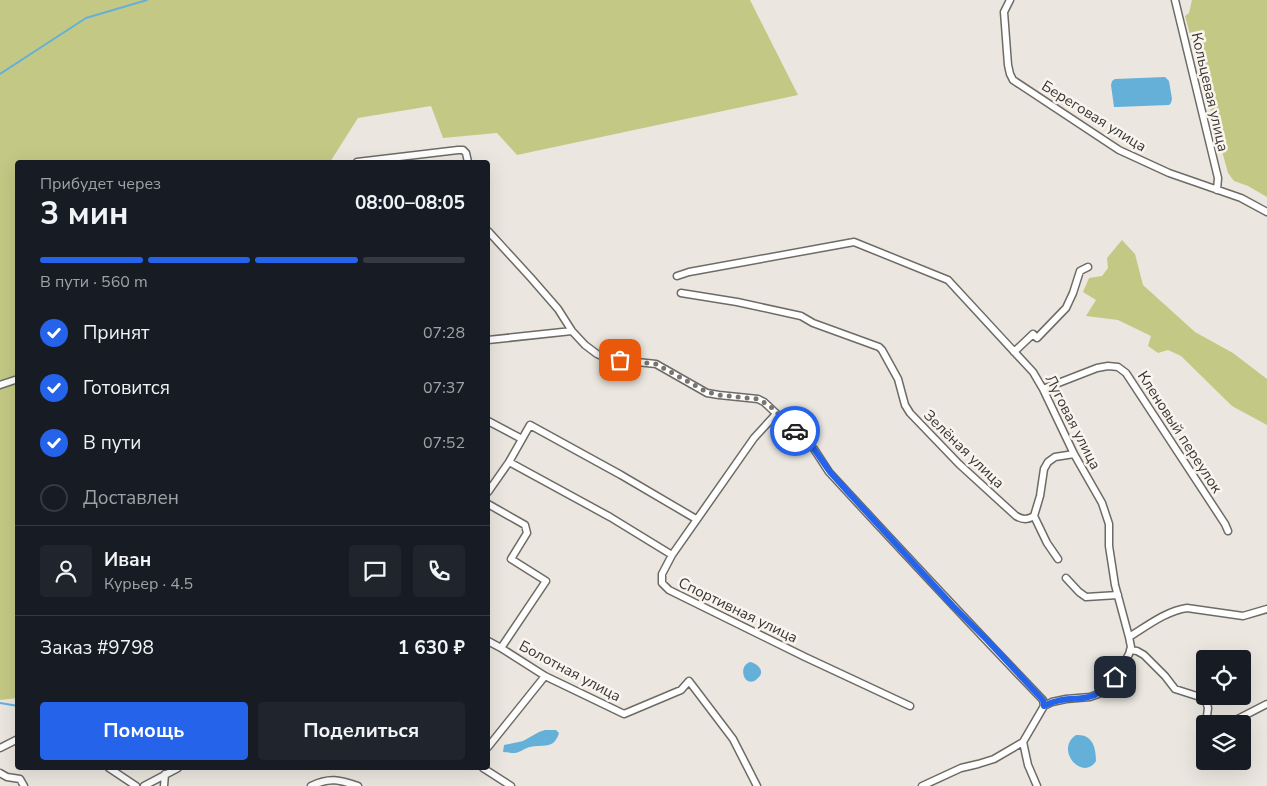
<!DOCTYPE html>
<html lang="ru">
<head>
<meta charset="utf-8">
<style>
	:root { --surface:#171b24; --page:#20242c; --text:#f1f3f6; --muted:#9ea1a6; --line:#363941; --accent:#2563eb }
	body { margin:0; font-family:"Nunito Sans",sans-serif; background:var(--page); color:var(--text); height:100vh; display:flex; flex-direction:column; font-size:19px; white-space:nowrap }
	* { box-sizing:border-box; margin:0 }
	p { font-size:16px; color:var(--muted) }
	.icon { flex:none; width:28px; height:28px; fill:none; stroke:currentColor; stroke-width:2; stroke-linecap:round; stroke-linejoin:round }
	.map { position:relative; flex:1; overflow:hidden }
	.panel { position:absolute; left:15px; top:160px; width:475px; height:610px; display:flex; flex-direction:column; background:var(--surface); border-radius:5px; box-shadow:0 5px 20px #0002 }
	.panel>* { flex:none }
	.controls { position:absolute; left:1196px; top:650px; display:grid; gap:10px }
	.controls a { display:grid; place-items:center; width:55px; height:55px; border-radius:5px; background:var(--surface); box-shadow:0 5px 20px #0002; font-size:25px }
	.pin { position:absolute; display:grid; place-items:center; width:42px; height:42px; color:#fff; margin:-21px; border-radius:10px; box-shadow:0 2px 8px #0006 }
	.courier { position:absolute; display:grid; place-items:center; width:50px; height:50px; margin:-25px; border:4px solid #2563eb; border-radius:50%; background:#fff; color:#222; box-shadow:0 1px 6px #0007 }
	.summary em { font-style:normal; font-weight:700 }
	.summary div { display:flex; flex-direction:column-reverse }
	.summary { display:flex; align-items:center; justify-content:space-between; height:85px; padding:0 25px }
	h1 { font-size:32px; font-weight:700; line-height:38px }
	.bar { display:grid; grid-template-columns:repeat(4,1fr); gap:8px 5px; align-content:center; height:60px; padding:0 25px }
	.bar i { height:6px; border-radius:4px; background:var(--line) }
	.bar .selected { background:var(--accent) }
	.bar p { grid-column:span 4 }
	.line { display:flex; align-items:center; gap:12px; padding:0 25px; border-top:1px solid var(--line) }
	.line div { flex:1 }
	.round { display:grid; place-items:center; flex:none; width:52px; height:52px; border-radius:5px; background:var(--page) }
	ol { padding:0 25px; list-style:none }
	li { display:flex; align-items:center; gap:15px; height:55px }
	li p { margin-inline-start:auto }
	li .icon { padding:5px; border-radius:50%; background:var(--accent); color:#fff; stroke-width:4 }
	li:last-child { color:var(--muted) }
	li i { width:28px; height:28px; border:2px solid var(--line); border-radius:50% }
	.button { display:flex; gap:10px; margin-top:auto; padding:10px 25px }
	.button a { flex:1; height:58px; border-radius:5px; background:var(--accent); color:#fff; font-size:20px; font-weight:700; line-height:58px; text-align:center }
	.button a+a { background:var(--page); color:var(--text) }
	.map>svg:first-child { display:block }
</style>
</head>
<body>
<div class="map">
<svg width="1267" height="786" viewBox="0 0 1267 786">
	<rect width="100%" height="100%" fill="#ebe7e0"/>
	<path fill="#c3c984" d="M0,0H750L798,95L517,155L497,133L443,138L431,106L358,118L330,162H18V698L0,700Z
		M1192,0H1267V197L1248,186L1234,181L1228,173L1185,16L1189,13Z
		M1122,240L1135,254L1143,285L1195,332L1233,353L1267,379V425L1232,406L1181,356L1168,350L1158,353L1148,346L1151,336L1118,320L1086,316L1096,300L1083,292L1089,278L1102,276L1108,268L1107,258Z"/>
	<path fill="#65b0d9" d="M1165,77L1169,81L1172,99L1171,103L1169,105L1117,107H1114L1111,85L1112,81L1115,79Z
		M750,662C757,663 766,671 758,678C746,691 736,667 750,662Z
		M545,730H556L559,733C554,750 543,744 530,747C525,748 521,752 515,753C511,753 507,752 503,752L504,745L523,741L539,732Z
		M1076,735C1093,734 1096,748 1096,761C1083,782 1054,750 1076,735Z"/>
	<g fill="none" stroke-linecap="round" stroke-linejoin="round">
		<path stroke="#65b0d9" stroke-width="2" d="M0,74L86,18L147,0
			M0,703L18,706"/>
		<g stroke="#6e6b65" stroke-width="9">
			<path id="street" d="M1010,0L1004,12L1008,65L1010,74L1013,80L1119,150L1169,173L1241,198L1267,212
				M1175,0L1218,178L1217,190
				M357,162L458,150H463L466,153L468,162
				M488,231L531,278L558,309L572,331L585,345L597,354L608,359L656,364L707,393L719,395L758,399L764,402L814,449L829,472C900,549 971,625 1043,700L1044,706
				M677,276L689,272L854,242L948,280L1033,372L1043,389L1074,454L1102,503L1109,524V546L1115,585L1129,637L1131,647L1129,654L1123,665L1108,686L1101,693L1090,697L1066,699L1052,702L1044,706L1023,742L1028,765L1037,786
				M681,293L737,302L801,316L813,323L879,347L882,350L898,379L905,405L910,413L959,464L1016,516C1023,520 1027,520 1034,516
				M488,340L572,331
				M1014,352L1033,334L1037,338L1066,308L1073,293L1080,271L1088,267
				M0,385L18,379
				M1043,389L1097,368L1108,366L1118,367L1126,373L1225,524L1228,531
				M776,414L754,438L672,555L662,574V583L669,590L805,657L910,706
				M488,421L522,439
				M509,462L610,517L672,555
				M488,492L509,462L530,425L621,475L696,519
				M488,504L525,525L527,533L511,559L546,581L501,648
				M1058,559L1047,543L1034,516L1040,496L1044,469L1048,462L1055,457L1074,454
				M1066,578L1079,592L1086,597L1118,595
				M1129,637C1147,626 1166,611 1187,608L1243,616L1267,609
				M488,641L501,648L545,676L624,714L681,690L689,681L733,739L757,786
				M1130,650L1137,651L1144,655L1165,676L1175,689L1200,697L1206,701L1208,708L1206,724
				M1228,724L1267,704
				M488,747L545,676
				M0,748L18,739
				M109,768L136,786
				M483,768L511,786
				M0,773L7,777L20,779L24,786
				M144,786L178,768
				M164,786L165,774
				M311,786C330,777 339,780 358,786
				M922,786L961,768L978,764L994,759L1023,742"/>
		</g>
		<use href="#street" stroke="#fff" stroke-width="6"/>
	</g>
	<g fill="none" stroke-linecap="round" stroke-linejoin="round">
		<path stroke="#787572" stroke-width="5" stroke-dasharray="0 9" d="M620,360L656,364L707,392L719,395L758,399L770,406L795,431"/>
		<path stroke="#2563eb" stroke-width="6" d="M795,431L814,449L830,472L848,492L953,606L987,640L1043,700L1044,706C1074,690 1090,711 1115,677"/>
	</g>
	<g text-anchor="middle" dominant-baseline="central" stroke-width="5" stroke-linejoin="round" paint-order="stroke">
		<g font-size="15" fill="#3a3836" stroke="#f9f4ed">
			<text transform="translate(1210 92) rotate(77)">Кольцевая улица</text>
			<text transform="translate(1094 116) rotate(32)">Береговая улица</text>
			<text transform="translate(1073 422) rotate(63)">Луговая улица</text>
			<text transform="translate(1180 432) rotate(57)">Кленовый переулок</text>
			<text transform="translate(964 449) rotate(44)">Зелёная улица</text>
			<text transform="translate(738 610) rotate(26)">Спортивная улица</text>
			<text transform="translate(570 671) rotate(28)">Болотная улица</text>
		</g>
	</g>
</svg>
<div class="controls">
<a><svg class="icon" aria-label="locate" viewBox="0 0 24 24"><circle cx="12" cy="12" r="6"/><path d="M12 2v4M12 18v4M2 12h4M18 12h4"/></svg></a>
<a><svg class="icon" aria-label="layers" viewBox="0 0 24 24"><path d="M12 4l9 5-9 5-9-5zM3 14l9 5 9-5"/></svg></a>
</div>
<div class="pin" style="left:620px;top:360px;background:#ea580c"><svg class="icon" aria-label="bag" viewBox="0 0 24 24"><path d="M5 8h14l-1 12H6zM9 8a3 3 0 0 1 6 0"/></svg></div>
<div class="pin" style="left:1115px;top:677px;background:#1f2937"><svg class="icon" aria-label="home" viewBox="0 0 24 24"><path d="M3 11l9-7 9 7M6 9v11h12V9"/></svg></div>
<div class="courier" style="left:795px;top:431px"><svg class="icon" aria-label="car" viewBox="0 0 24 24"><path d="M5 17H2v-5l4-1 3-4h7l3 4 3 1v5h-3M9 17h6M6 11h13"/><circle cx="7" cy="17" r="2"/><circle cx="17" cy="17" r="2"/></svg></div>
<section class="panel">
<div class="summary"><div><h1>3 мин</h1><p>Прибудет через</p></div><em>08:00–08:05</em></div>
<div class="bar"><i class="selected"></i><i class="selected"></i><i class="selected"></i><i></i><p>В пути · 560 m</p></div>
<ol>
<li><svg class="icon" aria-label="check" viewBox="0 0 24 24"><path d="M5 12l5 5 9-10"/></svg>Принят<p>07:28</p></li>
<li><svg class="icon" aria-label="check" viewBox="0 0 24 24"><path d="M5 12l5 5 9-10"/></svg>Готовится<p>07:37</p></li>
<li><svg class="icon" aria-label="check" viewBox="0 0 24 24"><path d="M5 12l5 5 9-10"/></svg>В пути<p>07:52</p></li>
<li><i></i>Доставлен</li>
</ol>
<div class="line" style="height:90px"><a class="round"><svg class="icon" aria-label="person" viewBox="0 0 24 24"><circle cx="12" cy="8" r="4"/><path d="M4 21q1-7 8-7t8 7"/></svg></a><div><b>Иван</b><p>Курьер · 4.5</p></div><a class="round"><svg class="icon" aria-label="chat" viewBox="0 0 24 24"><path d="M4 5h16v11H9l-5 4z"/></svg></a><a class="round"><svg class="icon" aria-label="phone" viewBox="0 0 24 24"><path d="M5 4h4l2 5-3 2q2 4 5 5l2-3 5 2v4C11 20 4 13 5 4z"/></svg></a></div>
<div class="line" style="height:65px"><div>Заказ #9798</div><b>1 630 ₽</b></div>
<div class="button"><a>Помощь</a><a>Поделиться</a></div>
</section>
</div>
</body>
</html>
